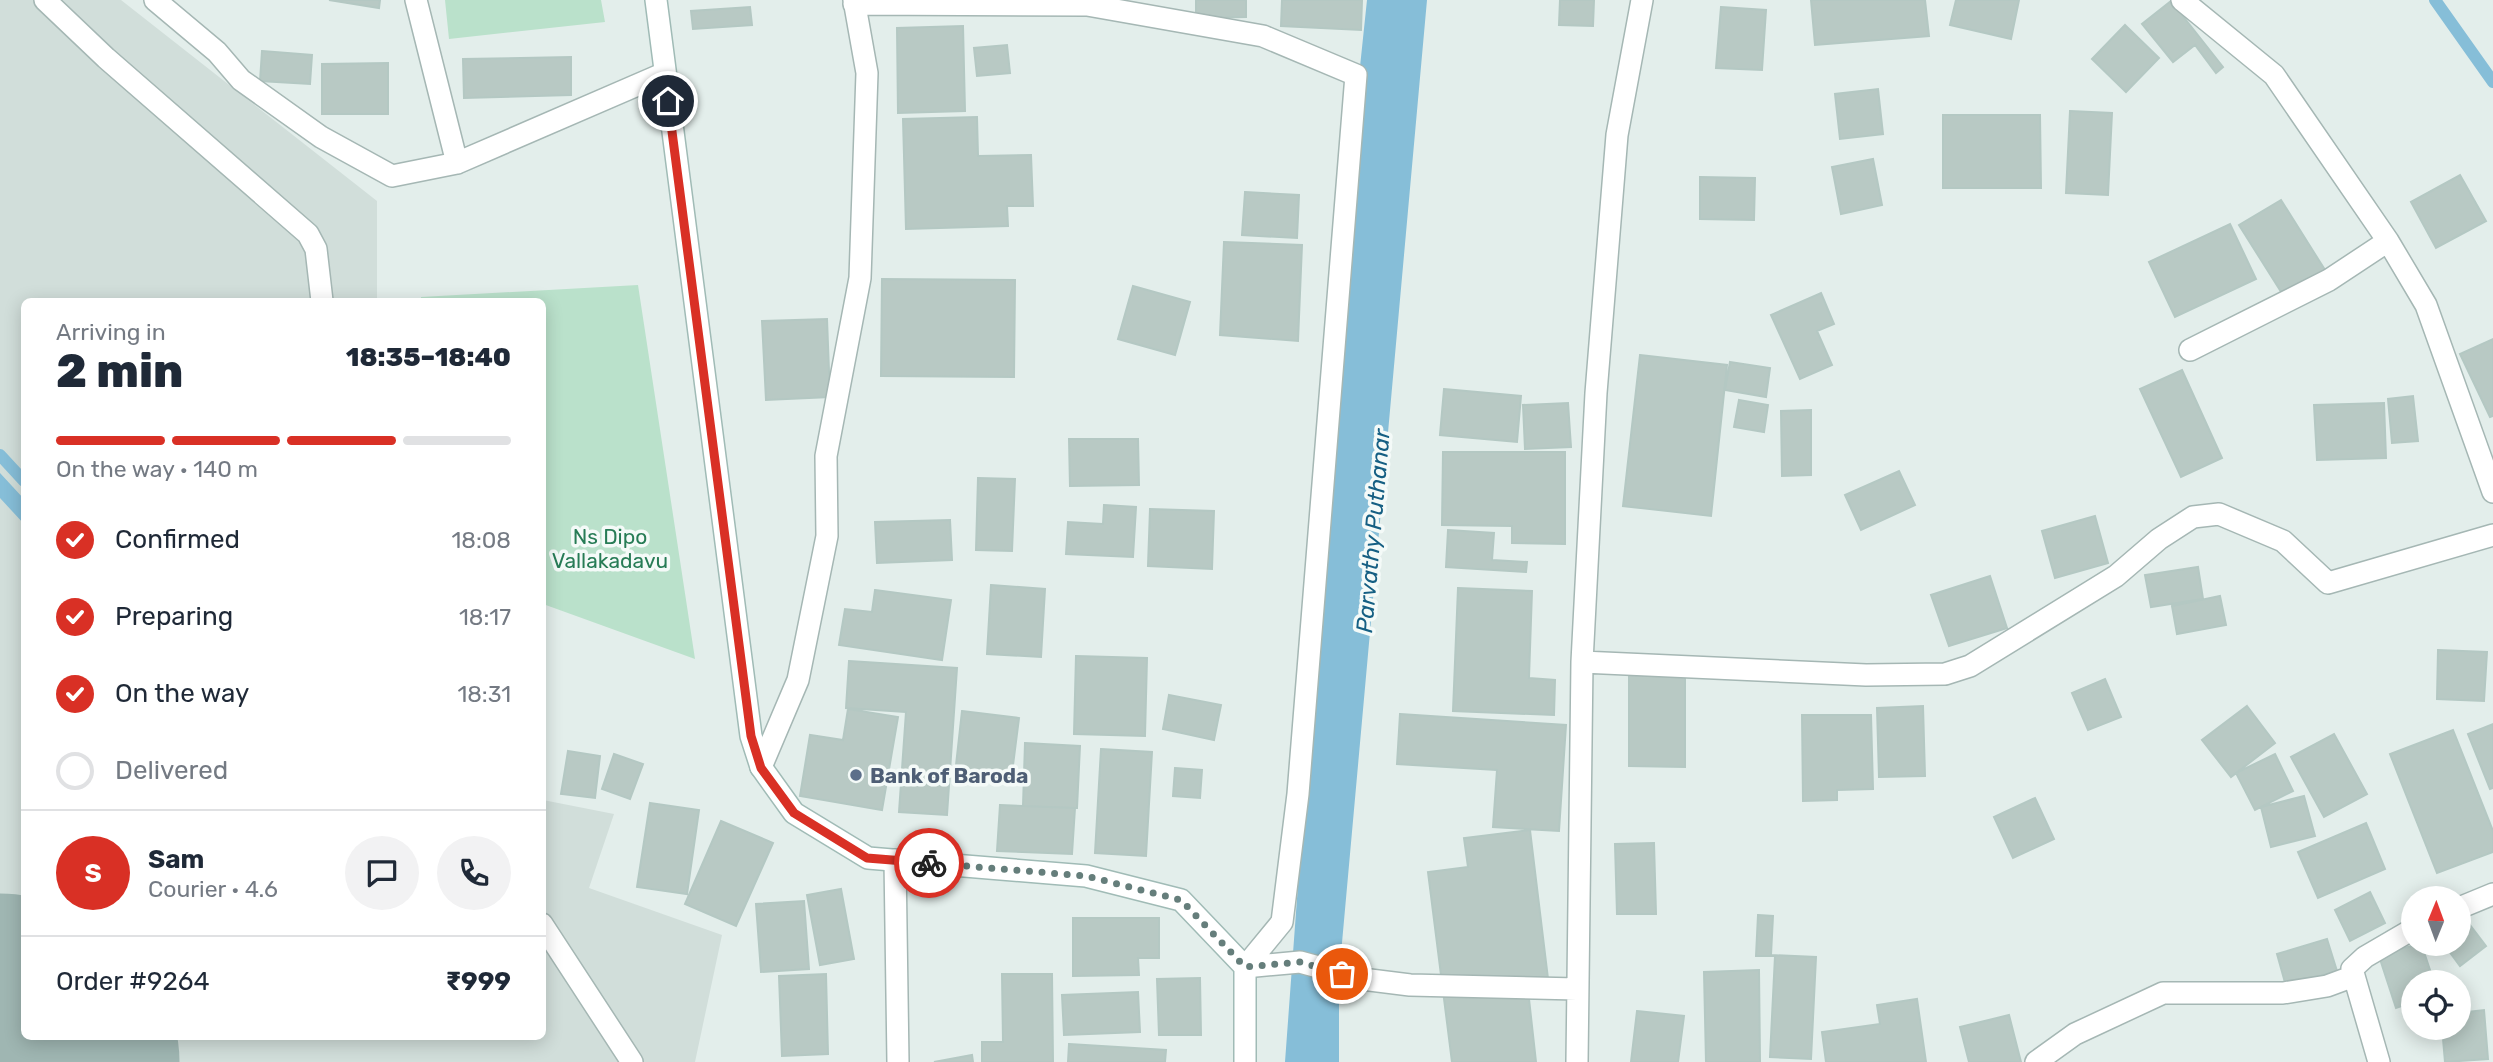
<!DOCTYPE html>
<html lang="en">
<head>
<meta charset="utf-8">
<style>
	:root { --surface:#fff; --page:#f2f2f3; --text:#1f2937; --muted:#747a83; --line:#e0e1e3; --accent:#d93025 }
	body { margin:0; font-family:Rubik,sans-serif; background:var(--page); color:var(--text); height:100vh; display:flex; flex-direction:column; font-size:26px; white-space:nowrap }
	* { box-sizing:border-box; margin:0 }
	p { font-size:23px; color:var(--muted) }
	.icon { flex:none; width:38px; height:38px; fill:none; stroke:currentColor; stroke-width:2; stroke-linecap:round; stroke-linejoin:round }
	.map { position:relative; flex:1; overflow:hidden }
	.drawer { position:absolute; left:21px; top:298px; width:525px; height:742px; display:flex; flex-direction:column; background:var(--surface); border-radius:10px; box-shadow:0 4px 18px #0003 }
	.drawer>* { flex:none }
	.needle { width:46px; rotate:1deg }
	.buttons { position:absolute; left:2401px; top:886px; display:grid; gap:14px }
	.buttons a { display:grid; place-items:center; width:70px; height:70px; border-radius:50%; background:var(--surface); box-shadow:0 4px 18px #0003; font-size:35px }
	.pin { position:absolute; display:grid; place-items:center; width:60px; height:60px; color:#fff; margin:-30px; border:4px solid #fff; border-radius:50%; box-shadow:0 2px 7px #0007 }
	.courier { position:absolute; display:grid; place-items:center; width:70px; height:70px; margin:-35px; border:5px solid #d93025; border-radius:50%; background:#fff; color:#222; box-shadow:0 2px 9px #0007 }
	.head em { font-style:normal; font-weight:800 }
	.head div { display:flex; flex-direction:column-reverse }
	.head { display:flex; align-items:center; justify-content:space-between; height:119px; padding:0 35px }
	h1 { font-size:46px; font-weight:800; line-height:52px }
	.bar { display:grid; grid-template-columns:repeat(4,1fr); gap:10px 7px; align-content:center; height:84px; padding:0 35px }
	.bar i { height:9px; border-radius:5px; background:var(--line) }
	.bar .active { background:var(--accent) }
	.bar p { grid-column:span 4 }
	.line { display:flex; align-items:center; gap:18px; padding:0 35px; border-top:2px solid var(--line) }
	.line div { flex:1 }
	.round { display:grid; place-items:center; flex:none; width:74px; height:74px; border-radius:37px; background:var(--page) }
	ol { padding:0 35px; list-style:none }
	li { display:flex; align-items:center; gap:21px; height:77px }
	li p { margin-inline-start:auto }
	li .icon { padding:7px; border-radius:50%; background:var(--accent); color:#fff; stroke-width:4 }
	li:last-child { color:var(--muted) }
	li i { width:38px; height:38px; border:4px solid var(--line); border-radius:50% }
	.map>svg:first-child { display:block }
</style>
</head>
<body>
<div class="map">
<svg width="2493" height="1062" viewBox="0 0 2493 1062">
	<rect width="100%" height="100%" fill="#e3eeeb"/>
	<path fill="#d1deda" d="M0,0H121L377,201V301H24V1036H542L543,800L614,814L589,888L722,935L695,1062H0Z"/>
	<path fill="#bae1cb" d="M445,0H601L605,22L449,39Z
		M638,285L695,659L543,604L542,301H421V297Z"/>
	<path fill="#86bed8" d="M1367,0H1427L1339,976V1062H1285L1354,124Z
		M0,473L24,499V524L0,498Z"/>
	<g fill="none" stroke-linecap="round" stroke-linejoin="round">
		<path stroke="#86bed8" stroke-width="12" d="M2435,0L2493,82
			M0,455L24,481"/>
		<path stroke="#9fb6b2" stroke-width="285" d="M0,1036L19,1042L37,1062"/>
	</g>
	<path fill="#b8c9c4" stroke="#b4c8c3" stroke-width="2" d="M329,0H380L379,8Z
		M1196,0H1246V17L1196,18Z
		M1282,0H1362L1361,30L1281,26Z
		M1560,0H1594L1593,26L1559,25Z
		M1811,0H1925L1929,36L1815,45Z
		M1956,0H2019L2011,39L1950,25Z
		M2171,1L2223,67L2216,73L2195,45L2173,62L2142,24Z
		M750,7L752,25L693,29L691,11Z
		M1721,7L1766,10L1762,70L1716,68Z
		M2125,25L2159,58L2126,92L2092,59Z
		M963,26L965,111L898,113L897,28Z
		M1007,45L1010,73L977,76L974,48Z
		M262,51L312,55L310,84L260,81Z
		M571,57V95L464,98L463,59Z
		M388,63V114H322V64Z
		M1878,89L1883,134L1840,139L1835,94Z
		M2070,111L2112,113L2108,195L2066,193Z
		M1943,115H2040L2041,188H1943Z
		M977,117L978,156L1031,155L1033,206H1007L1008,226L906,229L903,119Z
		M1873,159L1882,205L1841,214L1832,167Z
		M2460,175L2486,221L2436,248L2411,202Z
		M1700,177L1755,178L1754,220L1700,219Z
		M1245,192L1299,195L1297,238L1242,235Z
		M2281,200L2325,270L2283,295L2239,225Z
		M2230,224L2256,279L2175,317L2149,262Z
		M1224,242L1302,245L1298,341L1220,335Z
		M882,279L1015,280L1014,377L881,376Z
		M1133,286L1190,302L1175,355L1118,339Z
		M1821,293L1834,324L1817,331L1832,365L1800,379L1771,315Z
		M827,319L830,397L766,400L762,321Z
		M2493,339V416L2490,417L2460,354Z
		M1640,355L1727,365L1711,516L1623,506Z
		M1730,362L1770,368L1766,397L1725,390Z
		M2182,370L2222,458L2181,477L2140,389Z
		M1444,389L1521,396L1517,442L1440,435Z
		M2413,396L2418,441L2392,443L2388,399Z
		M1739,400L1768,405L1764,432L1734,427Z
		M1568,403L1571,447L1525,449L1523,405Z
		M2384,403L2386,458L2317,460L2314,405Z
		M1811,410V475L1782,476L1781,411Z
		M1069,439H1138L1139,485L1070,486Z
		M1443,452H1565V544L1512,543V526L1442,525Z
		M1899,471L1915,505L1861,530L1845,495Z
		M978,478L1015,479L1012,551L976,550Z
		M1104,505L1136,507L1133,557L1066,554L1068,522L1103,524Z
		M1150,509L1214,511L1212,569L1148,566Z
		M2095,516L2108,563L2055,578L2042,531Z
		M950,520L952,560L877,563L875,522Z
		M1448,530L1494,533L1492,560L1527,562L1526,572L1446,567Z
		M2198,567L2203,599L2151,607L2145,575Z
		M1990,576L2007,628L1949,646L1931,595Z
		M991,585L1045,589L1041,657L987,654Z
		M1458,588L1532,591L1529,678L1555,680L1554,715L1453,711Z
		M875,590L951,600L942,660L839,645L845,609L872,612Z
		M2220,596L2226,625L2177,634L2172,606Z
		M2438,650L2487,652L2484,701L2437,699Z
		M1076,656L1147,658L1145,736L1074,734Z
		M849,661L957,668L947,815L899,812L906,712L846,708Z
		M1629,675L1685,676V767L1629,766Z
		M2105,679L2121,717L2088,730L2072,693Z
		M1169,695L1221,705L1214,740L1163,729Z
		M1923,706L1925,776L1879,777L1877,708Z
		M2247,706L2275,743L2231,777L2202,740Z
		M848,709L898,717L882,810L800,796L810,735L843,740Z
		M962,711L1019,718L1011,781L955,774Z
		M1400,714L1566,725L1559,831L1493,827L1497,770L1397,764Z
		M1802,715H1871L1873,789L1837,790V800L1803,801Z
		M2493,724V788L2490,789L2468,734Z
		M2453,730L2493,831V852L2437,873L2390,754Z
		M2334,734L2367,794L2324,817L2291,757Z
		M1025,743L1080,746L1077,808L1023,806Z
		M1101,749L1152,752L1146,856L1095,853Z
		M568,751L600,756L595,798L561,794Z
		M614,754L643,764L630,799L602,789Z
		M2275,754L2293,791L2255,810L2236,773Z
		M1175,768L1202,770L1200,798L1173,796Z
		M2304,796L2315,836L2271,847L2261,807Z
		M2035,798L2054,839L2013,858L1994,817Z
		M650,803L699,810L687,894L637,887Z
		M1000,805L1075,808L1072,854L997,851Z
		M721,821L773,843L736,926L685,904Z
		M2366,823L2385,869L2318,898L2298,852Z
		M1530,830L1549,987L1528,990L1536,1062H1452L1428,872L1468,867L1464,838Z
		M1654,843L1656,914H1617L1615,844Z
		M841,889L854,959L820,965L807,895Z
		M2370,892L2385,923L2350,941L2335,910Z
		M804,901L809,969L761,972L756,904Z
		M1758,915L1773,916L1771,955L1816,957L1811,1059L1770,1057L1775,956H1756Z
		M2464,917L2486,946L2460,966L2443,943H2459V921Z
		M1073,918H1159V958H1138L1139,975L1073,976Z
		M2327,939L2337,971L2286,986L2277,954Z
		M2421,943L2434,982H2413V1002L2396,1008L2379,956Z
		M1759,970L1760,1062H1706L1704,972Z
		M826,974L828,1054L782,1056L779,976Z
		M1002,974H1052L1053,1062H982V1042H1003Z
		M1200,978L1201,1035H1159L1157,979Z
		M1138,992L1140,1032L1064,1035L1062,995Z
		M1917,999L1926,1062H1826L1822,1032L1880,1024L1877,1005Z
		M2484,1010L2488,1059L2445,1062L2442,1027H2459V1013Z
		M1637,1011L1684,1016L1678,1062H1631Z
		M2009,1015L2021,1062H1969L1960,1027Z
		M1069,1044L1166,1050L1165,1062H1068Z
		M972,1055L973,1062H934Z"/>
	<g fill="none" stroke-linecap="round" stroke-linejoin="round">
		<g stroke="#a5b7b4" stroke-width="24">
			<path id="lane" d="M45,0L106,58L308,234L316,249L322,301
				M542,924L632,1062"/>
		</g>
		<g stroke="#a5b7b4" stroke-width="24">
			<path id="street" d="M155,0L217,52L241,80L321,137L392,176L457,163L665,73
				M416,0L457,163
				M2182,0L2274,75L2388,241L2426,305L2493,492
				M854,4L1087,5L1263,36L1356,75L1298,794L1282,922L1245,967
				M2190,350L2329,280L2388,241
				M1582,662L1866,675L1945,674L1970,666L2116,576L2159,539L2193,517L2219,514L2283,541L2328,583L2493,535
				M761,767L798,680L827,536L826,456L860,278L867,73L854,0
				M895,860L898,1062
				M2459,908L2493,894
				M1245,967L1300,962L1362,979L1410,985L1577,989
				M1577,1062L1582,662L1596,393L1617,135L1642,0
				M2036,1062L2075,1034L2163,993H2283L2327,986L2354,976
				M2379,1062L2352,969L2365,957L2413,929"/>
		</g>
		<g stroke="#a0bbb6" stroke-width="24">
			<path id="secondary" d="M656,0L751,736L761,767L794,813L868,858L1086,876L1181,900L1245,967V1062"/>
		</g>
		<use href="#lane" stroke="#fff" stroke-width="21"/>
		<use href="#street" stroke="#fff" stroke-width="21"/>
		<use href="#secondary" stroke="#fff" stroke-width="21"/>
	</g>
	<g fill="none" stroke-linecap="round" stroke-linejoin="round">
		<path stroke="#657e7b" stroke-width="7" stroke-dasharray="0 12.6" d="M929,863L1086,876L1181,900L1245,967L1300,962L1342,974"/>
		<path stroke="#d93025" stroke-width="9" d="M668,101L751,736L761,768L794,813L867,858L929,863"/>
	</g>
	<circle fill="#5c6f8a" stroke="#f4faf8" stroke-width="2.5" cx="856" cy="775" r="7"/>
	<g text-anchor="middle" dominant-baseline="central" stroke-width="7" stroke-linejoin="round" paint-order="stroke">
		<g font-size="21" fill="#277c56" stroke="#f4faf8">
			<text x="610" y="536">Ns Dipo<tspan x="610" dy="24">Vallakadavu</tspan></text>
		</g>
		<g font-size="21" font-weight="bold" fill="#4e5e75" stroke="#f4faf8" text-anchor="start">
			<text x="870" y="775">Bank of Baroda</text>
		</g>
		<g font-size="23" font-style="italic" fill="#155f83" stroke="#f4faf8">
			<text transform="translate(1373 531) rotate(-85)">Parvathy Puthanar</text>
		</g>
	</g>
</svg>
<div class="buttons">
<a><svg class="needle" viewBox="-14 -14 28 28"><path d="M0-13l5 13h-10z" fill="#e53935"/><path d="M0 13l5-13h-10z" fill="#747a83"/></svg></a>
<a><svg class="icon" aria-label="locate" viewBox="0 0 24 24"><circle cx="12" cy="12" r="6"/><path d="M12 2v4M12 18v4M2 12h4M18 12h4"/></svg></a>
</div>
<div class="pin" style="left:1342px;top:974px;background:#ea580c"><svg class="icon" aria-label="bag" viewBox="0 0 24 24"><path d="M5 8h14l-1 12H6zM9 8a3 3 0 0 1 6 0"/></svg></div>
<div class="pin" style="left:668px;top:101px;background:#1f2937"><svg class="icon" aria-label="home" viewBox="0 0 24 24"><path d="M3 11l9-7 9 7M6 9v11h12V9"/></svg></div>
<div class="courier" style="left:929px;top:863px"><svg class="icon" aria-label="bike" viewBox="0 0 24 24"><circle cx="6" cy="16" r="4"/><circle cx="18" cy="16" r="4"/><path d="M6 16l4-8h5l3 8M10 8l3 8H6M13 5h3"/></svg></div>
<section class="drawer">
<div class="head"><div><h1>2 min</h1><p>Arriving in</p></div><em>18:35–18:40</em></div>
<div class="bar"><i class="active"></i><i class="active"></i><i class="active"></i><i></i><p>On the way · 140 m</p></div>
<ol>
<li><svg class="icon" aria-label="check" viewBox="0 0 24 24"><path d="M5 12l5 5 9-10"/></svg>Confirmed<p>18:08</p></li>
<li><svg class="icon" aria-label="check" viewBox="0 0 24 24"><path d="M5 12l5 5 9-10"/></svg>Preparing<p>18:17</p></li>
<li><svg class="icon" aria-label="check" viewBox="0 0 24 24"><path d="M5 12l5 5 9-10"/></svg>On the way<p>18:31</p></li>
<li><i></i>Delivered</li>
</ol>
<div class="line" style="height:126px"><b class="round" style="background:var(--accent);color:#fff">S</b><div><b>Sam</b><p>Courier · 4.6</p></div><a class="round"><svg class="icon" aria-label="chat" viewBox="0 0 24 24"><path d="M4 5h16v11H9l-5 4z"/></svg></a><a class="round"><svg class="icon" aria-label="phone" viewBox="0 0 24 24"><path d="M5 4h4l2 5-3 2q2 4 5 5l2-3 5 2v4C11 20 4 13 5 4z"/></svg></a></div>
<div class="line" style="height:91px"><div>Order #9264</div><b>₹999</b></div>
</section>
</div>
</body>
</html>
